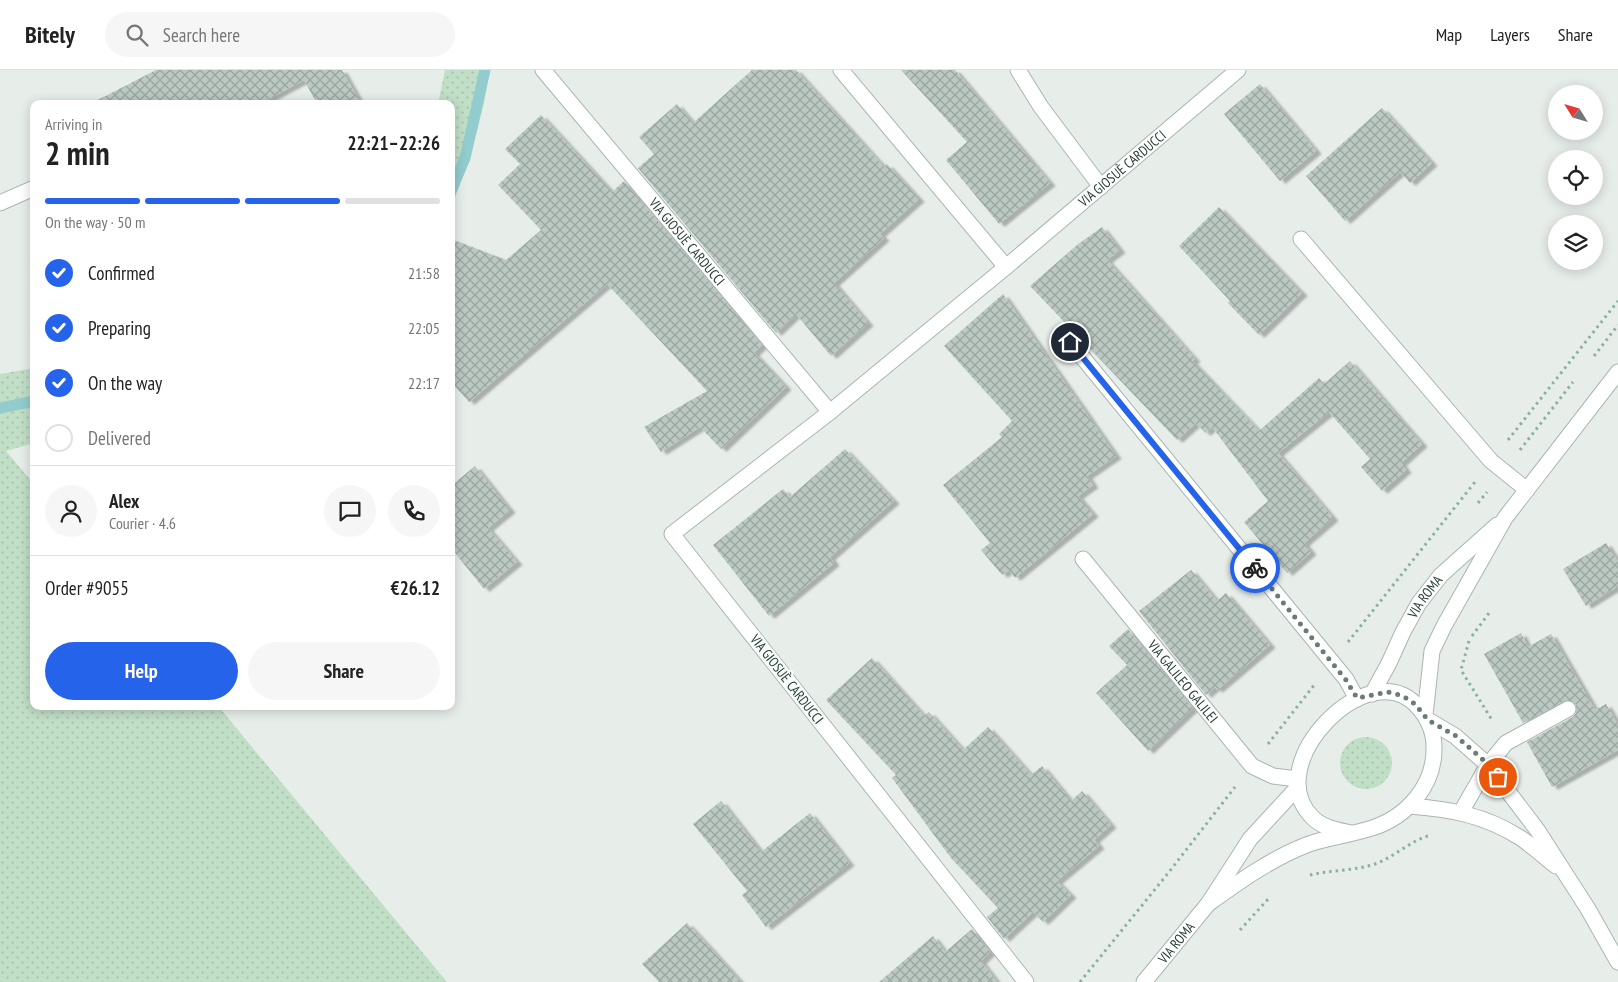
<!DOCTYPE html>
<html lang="en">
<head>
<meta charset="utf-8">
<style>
	:root { --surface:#fff; --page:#f6f6f6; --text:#222; --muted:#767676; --line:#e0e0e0; --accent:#2563eb }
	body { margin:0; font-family:"PT Sans Narrow",sans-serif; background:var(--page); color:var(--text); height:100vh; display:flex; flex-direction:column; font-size:19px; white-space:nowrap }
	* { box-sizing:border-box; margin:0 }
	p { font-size:16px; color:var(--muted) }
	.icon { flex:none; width:28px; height:28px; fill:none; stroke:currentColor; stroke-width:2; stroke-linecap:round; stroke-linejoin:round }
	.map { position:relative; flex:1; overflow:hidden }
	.details { position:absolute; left:30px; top:30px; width:425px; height:610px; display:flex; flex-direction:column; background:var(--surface); border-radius:10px; box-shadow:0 2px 12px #0003 }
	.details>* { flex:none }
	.needle { width:32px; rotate:307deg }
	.fabs { position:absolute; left:1548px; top:15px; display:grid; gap:10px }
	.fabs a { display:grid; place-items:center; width:55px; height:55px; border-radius:50%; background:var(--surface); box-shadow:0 2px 12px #0003; font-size:25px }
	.pin { position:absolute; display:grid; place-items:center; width:42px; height:42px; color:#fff; margin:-21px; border:2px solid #fff; border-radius:50%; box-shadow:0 1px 5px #0007 }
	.courier { position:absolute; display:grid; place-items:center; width:50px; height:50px; margin:-25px; border:4px solid #2563eb; border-radius:50%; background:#fff; color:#222; box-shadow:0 1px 6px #0007 }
	.overview em { font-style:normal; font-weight:600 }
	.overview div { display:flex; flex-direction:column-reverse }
	.overview { display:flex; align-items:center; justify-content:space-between; height:85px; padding:0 15px }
	h1 { font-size:32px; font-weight:600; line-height:38px }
	.bar { display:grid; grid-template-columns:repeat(4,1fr); gap:8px 5px; align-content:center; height:60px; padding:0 15px }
	.bar i { height:6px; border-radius:4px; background:var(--line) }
	.bar .on { background:var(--accent) }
	.bar p { grid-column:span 4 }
	.line { display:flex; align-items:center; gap:12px; padding:0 15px; border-top:1px solid var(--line) }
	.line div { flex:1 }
	.round { display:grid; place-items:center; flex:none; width:52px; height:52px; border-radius:26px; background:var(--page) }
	ol { padding:0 15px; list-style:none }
	li { display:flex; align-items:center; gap:15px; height:55px }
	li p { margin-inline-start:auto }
	li .icon { padding:5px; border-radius:50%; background:var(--accent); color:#fff; stroke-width:4 }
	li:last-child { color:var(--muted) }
	li i { width:28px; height:28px; border:2px solid var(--line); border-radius:50% }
	.button { display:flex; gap:10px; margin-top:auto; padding:10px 15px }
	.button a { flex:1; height:58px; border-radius:30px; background:var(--accent); color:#fff; font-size:20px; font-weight:600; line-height:58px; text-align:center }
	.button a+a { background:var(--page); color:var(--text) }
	header { display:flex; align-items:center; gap:30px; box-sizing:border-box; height:70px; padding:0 25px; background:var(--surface); border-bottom:1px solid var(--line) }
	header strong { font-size:24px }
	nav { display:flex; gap:28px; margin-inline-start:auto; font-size:18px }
	.search { width:350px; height:45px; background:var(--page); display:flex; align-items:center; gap:12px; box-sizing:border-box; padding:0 18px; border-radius:28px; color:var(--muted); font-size:19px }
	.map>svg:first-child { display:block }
</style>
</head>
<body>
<header>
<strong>Bitely</strong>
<div class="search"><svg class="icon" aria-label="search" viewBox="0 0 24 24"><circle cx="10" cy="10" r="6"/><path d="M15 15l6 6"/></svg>Search here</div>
<nav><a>Map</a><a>Layers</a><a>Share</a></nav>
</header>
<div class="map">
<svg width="1618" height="912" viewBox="0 0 1618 912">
	<defs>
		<pattern id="grass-dots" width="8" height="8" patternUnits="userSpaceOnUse" patternTransform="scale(1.25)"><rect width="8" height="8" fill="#c1dec6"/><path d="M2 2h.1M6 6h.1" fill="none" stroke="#a6c0ab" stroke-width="1.8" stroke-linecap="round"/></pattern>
		<pattern id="building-cross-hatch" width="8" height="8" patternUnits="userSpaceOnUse" patternTransform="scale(1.25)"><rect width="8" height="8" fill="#bcc9c3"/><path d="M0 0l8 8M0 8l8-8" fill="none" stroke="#99a59f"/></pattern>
		<filter id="shadow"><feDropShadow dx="5.5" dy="3" stdDeviation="1" flood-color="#0004"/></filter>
	</defs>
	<rect width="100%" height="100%" fill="#e7eeea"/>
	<path fill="url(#grass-dots)" d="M445,0H489C486,41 466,99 451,139V34H438Z
		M34,298V373L6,381L34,414V636H218L447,912H0V304Z
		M1340 693a26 26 0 1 1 52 0a26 26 0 1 1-52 0Z"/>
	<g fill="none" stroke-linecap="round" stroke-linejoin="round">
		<path stroke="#92cccf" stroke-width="11" d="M451,121L465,88L485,0
			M0,338L34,331"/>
	</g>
	<path fill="url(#building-cross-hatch)" filter="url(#shadow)" d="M156,0H342L361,34H317L304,10L259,34H90Z
		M752,0H796L884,97L887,94L919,129L880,164L884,168L834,213L868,253L831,286L796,244L776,263L638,98L654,84L639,67L677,34L693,53Z
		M901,0H955L1050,113L999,154L946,90L967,72Z
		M1260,14L1316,81L1280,111L1224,44Z
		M1382,38L1432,93L1410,113L1400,102L1345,151L1306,106Z
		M541,45L612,122L624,111L762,275L754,283L786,317L721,379L700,357L661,382L644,357L707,321L607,214L469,332L451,312V169L506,190L541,160L498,115L520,94L505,79Z
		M1219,137L1302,223L1259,265L1228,233L1230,231L1179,176Z
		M1102,157L1120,180L1107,190L1195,289L1192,291L1259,361L1319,308L1324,314L1350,291L1422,374L1401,393L1406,400L1382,421L1361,397L1370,389L1329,342L1278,383L1333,448L1304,473L1311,482L1287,503L1244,452L1268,431L1212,357L1205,363L1196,353L1177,370L1030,216L1077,175Z
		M1003,224L1116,386L1087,406L1093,415L1078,426L1093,444L1015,508L1009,500L1002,505L981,480L990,473L943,415L1002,367L999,364L1012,351L944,276Z
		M845,379L894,431L830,487L834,493L769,546L713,475L783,419L790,427Z
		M475,396L510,440L488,458L517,492L484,519L451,478V416Z
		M1606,473L1618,492V516L1586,536L1563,499Z
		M1191,500L1217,531L1226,523L1270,575L1217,620L1215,617L1206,625L1139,541Z
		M1128,559L1193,638L1148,681L1096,623L1127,595L1109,576Z
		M1521,563L1528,577L1551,564L1595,640L1606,634L1618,655V680L1552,717L1527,672L1573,647L1576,643V635L1572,631H1564L1523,653L1484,584Z
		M872,588L924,646L929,642L963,680L988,657L1031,705L1042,696L1071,731L1082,721L1111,755L1094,770L1099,776L1057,811L1071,825L1043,852L1033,842L1004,869L987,847L998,838L951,788L892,708L896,705L826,630Z
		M721,731L761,782L810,743L849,793L766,857L742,825L747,821L693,754Z
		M687,853L712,880L741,912H659L642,894Z
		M972,859L990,882L981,891L997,912H879L933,866L945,882Z"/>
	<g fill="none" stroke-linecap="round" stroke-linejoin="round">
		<g stroke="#a9b6b0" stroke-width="17">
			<path id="service" d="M1018,0L1041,37L1101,117
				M1301,169L1491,391L1527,420
				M1488,695L1506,673L1568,639"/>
		</g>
		<g stroke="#a9b6b0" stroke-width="17">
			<g id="minor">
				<path id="s1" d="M543,0L830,342"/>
				<path d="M841,0L1006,197"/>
				<path d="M0,133L34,118"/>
				<path d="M1070,272L1332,592L1346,609L1357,629"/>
				<path id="s2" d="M1083,489L1252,696L1273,706L1297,709"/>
				<path d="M1428,650L1455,666L1488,695L1538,761L1588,839L1618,892"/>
				<path d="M1409,736C1450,739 1484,745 1519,767C1532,775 1544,787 1556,796"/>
				<path d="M1461,742L1488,695"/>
				<path id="s3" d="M1026,912L672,464L830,342L1006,197L1238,0"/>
			</g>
		</g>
		<g stroke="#a9b6b0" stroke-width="17">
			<g id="tertiary">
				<path id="s4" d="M1372,624L1389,593L1403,562L1419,533L1441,505L1497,455"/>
				<path d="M1425,645L1432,581L1444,556L1505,448L1618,302"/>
				<path d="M1208,834C1240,811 1272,788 1309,774C1329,767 1351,765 1372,758C1407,747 1435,715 1434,677C1434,661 1428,648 1417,636C1369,582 1258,695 1313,748C1323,758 1338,760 1351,763"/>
				<path id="s5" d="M1144,912L1208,834L1250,769L1297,718"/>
			</g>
		</g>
		<path stroke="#89b0a0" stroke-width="3" stroke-dasharray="2.5 4" stroke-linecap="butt" d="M1594,286L1618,255
			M1508,370L1618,231
			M1520,380L1573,312
			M1478,433L1487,422
			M1472,566L1489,543
			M1469,571L1461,600L1492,650
			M1348,572L1475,412
			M1268,674L1315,614
			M1310,805C1330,800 1351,801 1372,795C1392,789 1408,772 1428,766
			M1240,860L1270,827
			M1080,912L1169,802L1235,717"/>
		<use href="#service" stroke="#fff" stroke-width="15"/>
		<use href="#minor" stroke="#fff" stroke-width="15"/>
		<use href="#tertiary" stroke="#fff" stroke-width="15"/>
	</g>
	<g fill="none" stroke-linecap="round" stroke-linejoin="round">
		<path stroke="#6a7d75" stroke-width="5" stroke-dasharray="0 9" d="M1255,498L1346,610L1357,628L1388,622L1403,626L1415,634L1428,650L1456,666L1488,694L1498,707"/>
		<path stroke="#2563eb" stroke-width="6" d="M1070,272L1255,498"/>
	</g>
	<g text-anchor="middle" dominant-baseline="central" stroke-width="4.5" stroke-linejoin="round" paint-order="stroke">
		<g font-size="14" fill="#264036" stroke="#f7fbf9">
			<text stroke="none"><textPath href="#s3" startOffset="1151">VIA GIOSUÈ CARDUCCI</textPath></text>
			<text stroke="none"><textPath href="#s1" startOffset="224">VIA GIOSUÈ CARDUCCI</textPath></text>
			<text stroke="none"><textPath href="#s4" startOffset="111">VIA ROMA</textPath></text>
			<text transform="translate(787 609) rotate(52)">VIA GIOSUÈ CARDUCCI</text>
			<text stroke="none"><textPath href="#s2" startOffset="158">VIA GALILEO GALILEI</textPath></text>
			<text stroke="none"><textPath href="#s5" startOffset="51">VIA ROMA</textPath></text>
		</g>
	</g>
</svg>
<div class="fabs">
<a><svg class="needle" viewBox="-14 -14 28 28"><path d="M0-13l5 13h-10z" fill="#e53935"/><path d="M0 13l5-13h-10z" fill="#767676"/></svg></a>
<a><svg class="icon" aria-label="locate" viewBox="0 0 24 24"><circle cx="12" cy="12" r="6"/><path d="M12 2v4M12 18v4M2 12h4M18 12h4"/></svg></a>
<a><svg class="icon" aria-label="layers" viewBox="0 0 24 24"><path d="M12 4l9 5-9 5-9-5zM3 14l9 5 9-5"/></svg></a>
</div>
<div class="pin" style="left:1498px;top:707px;background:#ea580c"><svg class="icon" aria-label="bag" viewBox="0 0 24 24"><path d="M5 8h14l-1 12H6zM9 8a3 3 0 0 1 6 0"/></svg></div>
<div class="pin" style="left:1070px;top:272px;background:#1f2937"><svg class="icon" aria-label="home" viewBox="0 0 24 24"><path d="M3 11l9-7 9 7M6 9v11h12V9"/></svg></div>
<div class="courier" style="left:1255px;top:498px"><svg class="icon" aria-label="bike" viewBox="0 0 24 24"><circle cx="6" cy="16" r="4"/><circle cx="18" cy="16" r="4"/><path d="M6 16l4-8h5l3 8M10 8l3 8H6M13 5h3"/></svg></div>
<section class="details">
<div class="overview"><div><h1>2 min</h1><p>Arriving in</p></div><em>22:21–22:26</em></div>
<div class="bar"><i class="on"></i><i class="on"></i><i class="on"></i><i></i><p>On the way · 50 m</p></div>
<ol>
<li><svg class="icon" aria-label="check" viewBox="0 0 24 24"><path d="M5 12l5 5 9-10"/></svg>Confirmed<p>21:58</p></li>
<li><svg class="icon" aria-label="check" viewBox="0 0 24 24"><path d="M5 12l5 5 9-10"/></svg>Preparing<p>22:05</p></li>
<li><svg class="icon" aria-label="check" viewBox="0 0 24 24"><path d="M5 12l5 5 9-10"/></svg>On the way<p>22:17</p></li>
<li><i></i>Delivered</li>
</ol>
<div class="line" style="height:90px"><a class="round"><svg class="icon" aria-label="person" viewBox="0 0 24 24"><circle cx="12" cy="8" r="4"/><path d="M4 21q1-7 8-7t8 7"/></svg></a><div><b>Alex</b><p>Courier · 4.6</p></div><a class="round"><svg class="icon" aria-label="chat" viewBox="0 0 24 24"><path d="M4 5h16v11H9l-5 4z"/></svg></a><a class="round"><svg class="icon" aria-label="phone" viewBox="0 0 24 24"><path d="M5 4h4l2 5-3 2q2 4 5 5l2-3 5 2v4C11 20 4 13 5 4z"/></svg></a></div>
<div class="line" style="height:65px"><div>Order #9055</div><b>€26.12</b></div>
<div class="button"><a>Help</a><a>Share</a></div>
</section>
</div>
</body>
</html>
